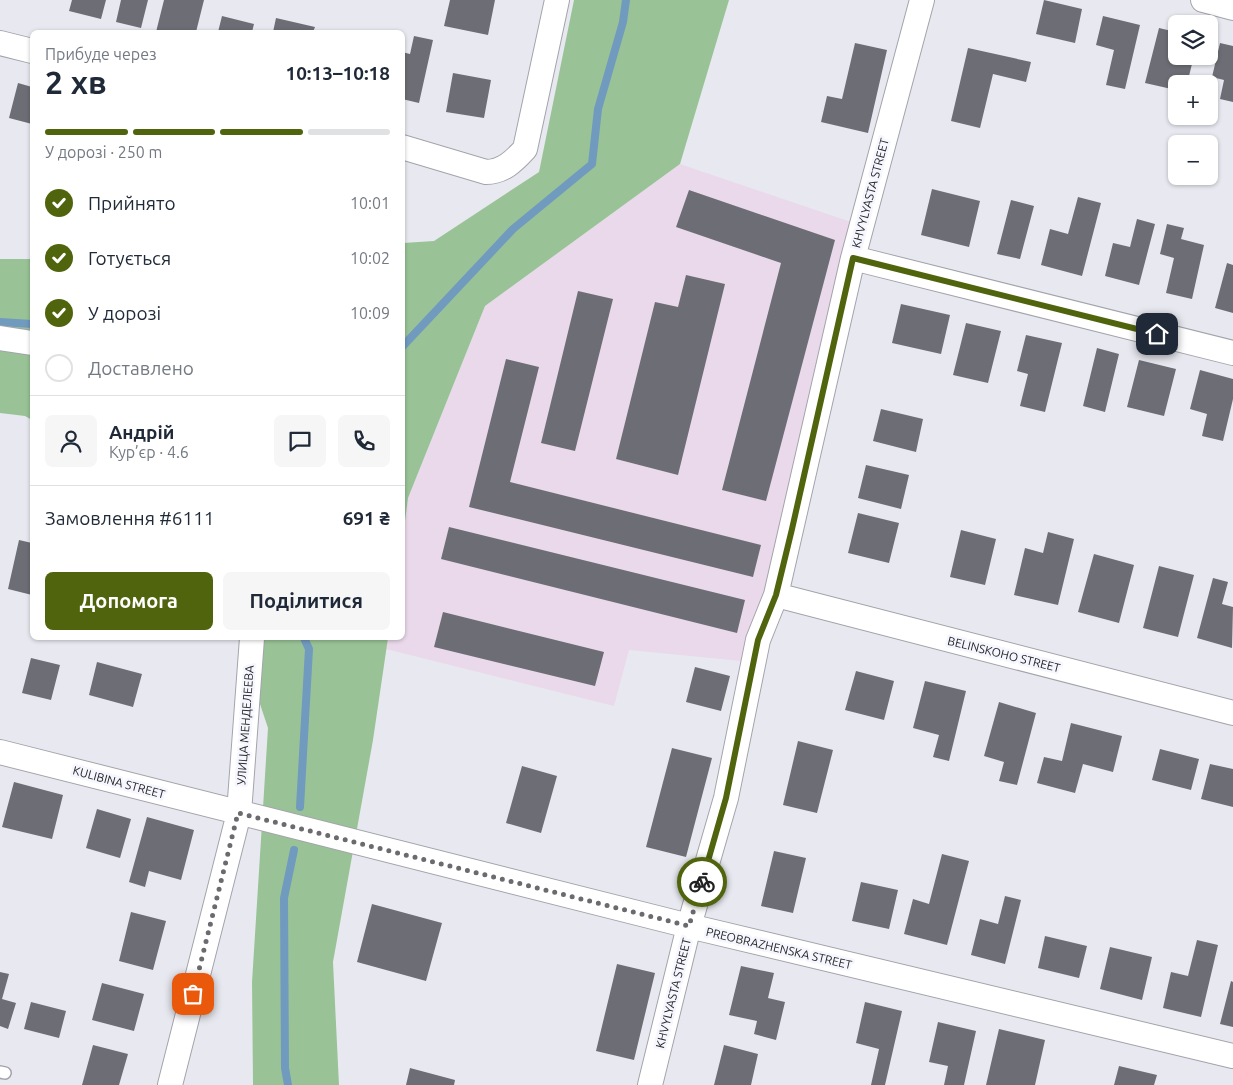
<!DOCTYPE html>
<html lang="uk">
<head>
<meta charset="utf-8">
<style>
	:root { --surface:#fff; --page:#f6f6f7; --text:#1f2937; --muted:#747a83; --line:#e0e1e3; --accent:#50640d }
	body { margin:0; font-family:Ubuntu,sans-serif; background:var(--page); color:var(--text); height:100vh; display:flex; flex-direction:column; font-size:19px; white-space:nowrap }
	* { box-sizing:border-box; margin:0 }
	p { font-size:16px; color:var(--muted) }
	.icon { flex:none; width:28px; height:28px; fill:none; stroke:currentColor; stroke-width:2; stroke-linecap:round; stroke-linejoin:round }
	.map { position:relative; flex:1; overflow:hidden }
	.panel { position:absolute; left:30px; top:30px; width:375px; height:610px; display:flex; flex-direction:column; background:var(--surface); border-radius:8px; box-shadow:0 1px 4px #0004 }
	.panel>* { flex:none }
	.controls { position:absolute; left:1168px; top:15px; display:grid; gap:10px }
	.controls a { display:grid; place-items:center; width:50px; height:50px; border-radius:8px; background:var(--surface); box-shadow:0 1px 4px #0004; font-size:25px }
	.pin { position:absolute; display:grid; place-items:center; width:42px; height:42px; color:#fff; margin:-21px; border-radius:10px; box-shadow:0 2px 8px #0006 }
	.courier { position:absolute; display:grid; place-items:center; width:50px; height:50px; margin:-25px; border:4px solid #50640d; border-radius:50%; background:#fff; color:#222; box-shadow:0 1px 6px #0007 }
	.head em { font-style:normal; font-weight:600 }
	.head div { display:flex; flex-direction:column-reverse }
	.head { display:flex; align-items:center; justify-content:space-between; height:85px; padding:0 15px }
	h1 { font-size:32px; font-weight:600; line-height:38px }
	.bar { display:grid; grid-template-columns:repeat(4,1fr); gap:8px 5px; align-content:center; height:60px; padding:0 15px }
	.bar i { height:6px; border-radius:4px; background:var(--line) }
	.bar .active { background:var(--accent) }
	.bar p { grid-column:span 4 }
	.line { display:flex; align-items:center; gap:12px; padding:0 15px; border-top:1px solid var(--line) }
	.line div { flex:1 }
	.round { display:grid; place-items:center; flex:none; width:52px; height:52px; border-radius:8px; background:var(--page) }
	ol { padding:0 15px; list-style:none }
	li { display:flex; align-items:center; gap:15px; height:55px }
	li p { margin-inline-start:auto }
	li .icon { padding:5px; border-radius:50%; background:var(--accent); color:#fff; stroke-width:4 }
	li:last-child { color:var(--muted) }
	li i { width:28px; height:28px; border:2px solid var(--line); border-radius:50% }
	.action { display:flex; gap:10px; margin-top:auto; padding:10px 15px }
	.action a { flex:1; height:58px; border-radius:8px; background:var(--accent); color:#fff; font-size:20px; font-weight:600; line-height:58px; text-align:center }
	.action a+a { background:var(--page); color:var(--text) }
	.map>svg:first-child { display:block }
</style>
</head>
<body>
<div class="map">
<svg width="1233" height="1085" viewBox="0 0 1233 1085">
	<rect width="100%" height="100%" fill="#e8e9f0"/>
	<path fill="#ead9ea" d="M680,164L857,224L751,662L629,650L614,706L386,649L388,638H402V537L408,498L485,306Z"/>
	<path fill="#99c396" d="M574,0H729L680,164L485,306L408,498L403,537V243L434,241L539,172Z
		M0,259H32V420L25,416L0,413Z
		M238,638H388L373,740L333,962L339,1085H253L252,982L268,728Z"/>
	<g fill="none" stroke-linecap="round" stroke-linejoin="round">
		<path stroke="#719abf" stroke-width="8" d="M0,322L32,324
			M402,347L513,229L592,164L598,109L623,22L626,0
			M300,807L309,649L304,638
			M288,1085L285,1068L284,898L294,850"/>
	</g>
	<path fill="#6d6e75" d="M72,0H106L101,19L69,11Z
		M121,0H148L141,28L116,22Z
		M164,0H204L196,32H156Z
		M450,0H495L488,35L444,26Z
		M1044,0L1082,9L1075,43L1036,34Z
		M222,16L254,24L252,32H218Z
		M1103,16L1140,25L1125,89L1106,85L1114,50L1096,45Z
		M276,18L315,27L313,32H273Z
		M1159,28L1176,32V56H1194L1187,84H1176V90L1145,83Z
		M414,36L433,40L419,103L402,99V52L410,54Z
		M855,43L887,50L868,133L821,122L827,96L842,99Z
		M1220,43L1233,46V102L1220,99L1224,80L1212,77Z
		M968,48L1031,62L1026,82L993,74L980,128L951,121Z
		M453,73L491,80L484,118L446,112Z
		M18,83L32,87V124L9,118Z
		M932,189L980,201L969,247L921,235Z
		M689,190L835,240L766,501L722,490L781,263L676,227Z
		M1078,197L1101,203L1082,276L1041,265L1050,229L1068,234Z
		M1011,200L1034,206L1020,259L997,254Z
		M1137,219L1155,224L1139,285L1105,276L1113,243L1130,247Z
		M1167,224L1184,228L1181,239L1204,245L1192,299L1166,293L1174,258L1160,254Z
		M1227,263L1233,265V313L1215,308Z
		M686,275L725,284L678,475L616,459L655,302L678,307Z
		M578,291L613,299L575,451L541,443Z
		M901,304L950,315L941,354L892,343Z
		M966,323L1001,331L988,383L953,375Z
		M1026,335L1062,343L1045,412L1020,406L1028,374L1017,371Z
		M1097,348L1119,354L1105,412L1083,406Z
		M506,359L539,367L510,482L761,545L753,577L469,507Z
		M1139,360L1176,369L1164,416L1127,407Z
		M1200,370L1233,379V399L1223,441L1202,436L1207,414L1190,409Z
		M881,409L923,419L916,452L873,441Z
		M866,465L909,475L901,509L858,498Z
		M858,513L899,523L889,563L848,553Z
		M449,527L745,600L737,633L441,559Z
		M961,530L996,539L985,585L950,577Z
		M1048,532L1074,539L1058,605L1014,595L1025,548L1043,553Z
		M19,540L32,543V595L8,589Z
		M1094,554L1134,565L1119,623L1078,612Z
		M1159,566L1194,575L1178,637L1143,628Z
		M1213,578L1228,582L1222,604L1233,607L1232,648L1197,638Z
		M443,612L604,652L595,686L434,647Z
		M31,658L60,665L51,700L22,693Z
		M97,662L142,674L133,707L89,695Z
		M695,667L730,676L721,711L686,702Z
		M856,671L894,681L884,720L845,710Z
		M925,681L966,691L949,761L933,757L939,735L913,728Z
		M999,702L1036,713L1017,785L999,781L1004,762L984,756Z
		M1071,723L1122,736L1113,772L1083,764L1075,793L1037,783L1044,757L1062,761Z
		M798,741L833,750L817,813L783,805Z
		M672,748L712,758L686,857L646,847Z
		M1160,749L1199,759L1191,790L1152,780Z
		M1210,764L1233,769V807L1201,799Z
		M522,766L557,776L541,833L506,823Z
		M14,782L63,795L52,839L2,827Z
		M97,809L131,819L120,858L86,848Z
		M147,817L194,830L181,880L149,871L145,887L129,882Z
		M774,851L806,858L793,913L761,906Z
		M942,854L969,861L947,945L904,934L913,899L929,904Z
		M861,882L898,890L889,929L852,921Z
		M1005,896L1021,900L1005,964L971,955L980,919L998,924Z
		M372,904L442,923L426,981L357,962Z
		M131,912L166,921L153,970L119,961Z
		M1045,936L1087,946L1079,978L1038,968Z
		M1197,940L1218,945L1201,1017L1163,1008L1171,972L1188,976Z
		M1110,947L1152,957L1142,1000L1100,989Z
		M617,964L655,973L634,1060L596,1051Z
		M741,966L774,973L768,998L785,1002L776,1040L754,1034L757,1021L729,1015Z
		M0,972L9,974L2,999L16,1003L8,1029L0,1026Z
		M1231,981L1233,982V1027L1220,1024Z
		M102,983L144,994L134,1031L92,1020Z
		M31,1002L66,1011L59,1038L24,1029Z
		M865,1002L902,1011L885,1085H871L879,1049L856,1043Z
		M938,1022L976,1031L964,1085H944L948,1066L929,1062Z
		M999,1029L1045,1040L1035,1085H986Z
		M93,1045L128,1054L119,1085H82Z
		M724,1045L758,1054L751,1085H714Z
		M1119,1066L1157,1075L1154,1085H1114Z
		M410,1068L455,1080L454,1085H406Z"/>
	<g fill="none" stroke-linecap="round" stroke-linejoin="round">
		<g stroke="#a3a4ab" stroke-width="14">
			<path id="lane" d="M0,1072L5,1073"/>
		</g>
		<g stroke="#a3a4ab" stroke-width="26">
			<path id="street" d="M1203,0L1233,8
				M0,43L32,51
				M402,147L486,172C503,172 514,161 525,149L557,0
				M853,258L1233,353
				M0,338L32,343
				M776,595L1233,713
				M0,752L689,926L1233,1056
				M170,1085L239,813L252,638
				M650,1085L689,926L726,798L758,640L776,595L853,258L922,0"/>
		</g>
		<use href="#lane" stroke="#fff" stroke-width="11"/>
		<use href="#street" stroke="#fff" stroke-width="24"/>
	</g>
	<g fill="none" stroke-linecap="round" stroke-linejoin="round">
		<path stroke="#6b6b6f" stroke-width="5" stroke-dasharray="0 9" d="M193,994L238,813L689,926L702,882"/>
		<path stroke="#50640d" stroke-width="6" d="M702,882L726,798L758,640L776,595L792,529L853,258L1157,334"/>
	</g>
	<g text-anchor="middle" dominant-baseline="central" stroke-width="5" stroke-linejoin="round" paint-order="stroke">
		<g font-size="12" fill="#27272a" stroke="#f5f6fe">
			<text transform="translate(870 193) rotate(-75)">KHVYLYASTA STREET</text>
			<text transform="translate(1004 654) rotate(14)">BELINSKOHO STREET</text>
			<text transform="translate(245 725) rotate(-86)">УЛИЦА МЕНДЕЛЕЕВА</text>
			<text transform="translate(119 782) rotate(15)">KULIBINA STREET</text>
			<text transform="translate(779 948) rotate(13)">PREOBRAZHENSKA STREET</text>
			<text transform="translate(673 993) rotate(-76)">KHVYLYASTA STREET</text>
		</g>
	</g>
</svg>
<div class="controls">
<a><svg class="icon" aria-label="layers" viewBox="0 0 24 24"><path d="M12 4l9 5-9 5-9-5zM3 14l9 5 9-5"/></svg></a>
<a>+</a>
<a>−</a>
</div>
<div class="pin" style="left:193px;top:994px;background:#ea580c"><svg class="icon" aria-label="bag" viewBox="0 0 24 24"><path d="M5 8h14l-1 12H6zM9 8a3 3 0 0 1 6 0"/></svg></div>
<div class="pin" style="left:1157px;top:334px;background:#1f2937"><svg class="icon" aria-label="home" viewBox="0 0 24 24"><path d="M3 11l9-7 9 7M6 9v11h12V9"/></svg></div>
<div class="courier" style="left:702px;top:882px"><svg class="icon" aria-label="bike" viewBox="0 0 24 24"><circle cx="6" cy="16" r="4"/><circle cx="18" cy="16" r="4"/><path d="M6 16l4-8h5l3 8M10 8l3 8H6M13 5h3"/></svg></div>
<section class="panel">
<div class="head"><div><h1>2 хв</h1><p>Прибуде через</p></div><em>10:13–10:18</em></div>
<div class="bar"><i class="active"></i><i class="active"></i><i class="active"></i><i></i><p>У дорозі · 250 m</p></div>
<ol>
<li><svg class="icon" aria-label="check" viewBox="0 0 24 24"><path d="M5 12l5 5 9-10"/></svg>Прийнято<p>10:01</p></li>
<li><svg class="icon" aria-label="check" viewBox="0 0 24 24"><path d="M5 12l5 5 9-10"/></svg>Готується<p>10:02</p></li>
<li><svg class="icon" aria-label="check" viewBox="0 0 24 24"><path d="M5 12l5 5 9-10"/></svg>У дорозі<p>10:09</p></li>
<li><i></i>Доставлено</li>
</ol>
<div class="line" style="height:90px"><a class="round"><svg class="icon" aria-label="person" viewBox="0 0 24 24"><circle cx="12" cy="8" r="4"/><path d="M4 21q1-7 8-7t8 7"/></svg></a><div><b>Андрій</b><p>Кур’єр · 4.6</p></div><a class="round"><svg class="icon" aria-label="chat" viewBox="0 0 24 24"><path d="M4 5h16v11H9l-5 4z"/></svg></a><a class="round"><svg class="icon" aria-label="phone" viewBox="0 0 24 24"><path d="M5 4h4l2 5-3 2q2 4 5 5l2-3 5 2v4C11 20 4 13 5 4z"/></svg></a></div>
<div class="line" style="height:65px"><div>Замовлення #6111</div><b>691 ₴</b></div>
<div class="action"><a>Допомога</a><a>Поділитися</a></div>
</section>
</div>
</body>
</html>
